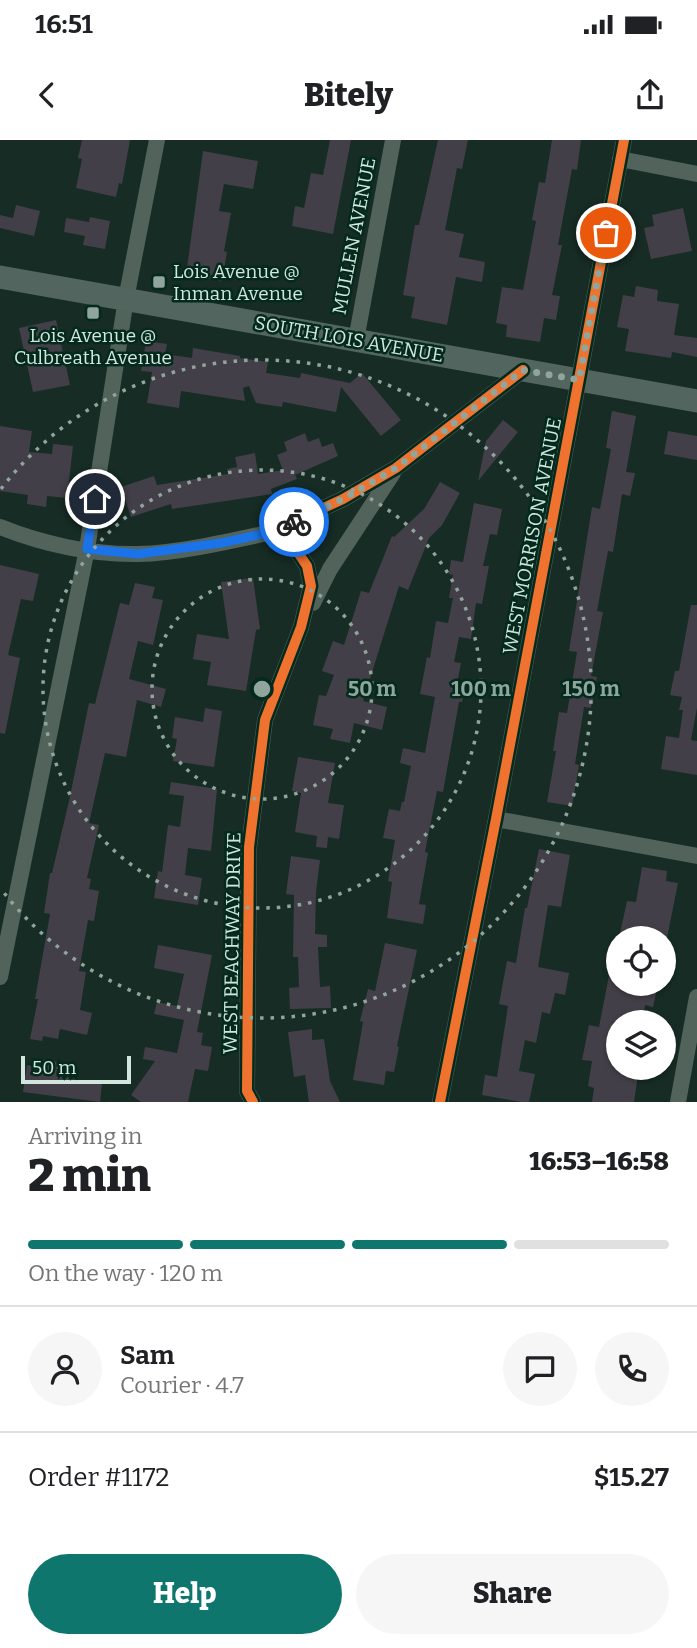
<!DOCTYPE html>
<html lang="en">
<head>
<meta charset="utf-8">
<style>
	:root { --surface:#fff; --page:#f6f6f6; --text:#202124; --muted:#757577; --line:#e0e0e0; --accent:#0f766e }
	body { margin:0; font-family:Bitter,serif; background:var(--page); color:var(--text); height:100vh; display:flex; flex-direction:column; font-size:26px; white-space:nowrap }
	* { box-sizing:border-box; margin:0 }
	p { font-size:23px; color:var(--muted) }
	.icon { flex:none; width:38px; height:38px; fill:none; stroke:currentColor; stroke-width:2; stroke-linecap:round; stroke-linejoin:round }
	.map { position:relative; height:962px; overflow:hidden }
	.drawer { display:flex; flex-direction:column; background:var(--surface); flex:1 }
	.drawer>* { flex:none }
	.buttons { position:absolute; left:606px; top:786px; display:grid; gap:14px }
	.buttons a { display:grid; place-items:center; width:70px; height:70px; border-radius:50%; background:var(--surface); box-shadow:0 2px 5px #0004; font-size:35px }
	.scale { position:absolute; left:21px; bottom:18px; width:110px; box-sizing:border-box; padding-left:7px; border:4px solid #d2e6dd; border-top:0; font-size:19px; line-height:24px; white-space:nowrap; color:#d2e6dd; -webkit-text-stroke:5px #032a1d; paint-order:stroke }
	.pin { position:absolute; display:grid; place-items:center; width:60px; height:60px; color:#fff; margin:-30px; border:4px solid #fff; border-radius:50%; box-shadow:0 2px 7px #0007 }
	.courier { position:absolute; display:grid; place-items:center; width:70px; height:70px; margin:-35px; border:5px solid #1a73e8; border-radius:50%; background:#fff; color:#222; box-shadow:0 2px 9px #0007 }
	.headline em { font-style:normal; font-weight:800 }
	.headline div { display:flex; flex-direction:column-reverse }
	.headline { display:flex; align-items:center; justify-content:space-between; height:119px; padding:0 28px }
	h1 { font-size:46px; font-weight:800; line-height:52px }
	.bar { display:grid; grid-template-columns:repeat(4,1fr); gap:10px 7px; align-content:center; height:84px; padding:0 28px }
	.bar i { height:9px; border-radius:5px; background:var(--line) }
	.bar .current { background:var(--accent) }
	.bar p { grid-column:span 4 }
	.line { display:flex; align-items:center; gap:18px; padding:0 28px; border-top:2px solid var(--line) }
	.line div { flex:1 }
	.round { display:grid; place-items:center; flex:none; width:74px; height:74px; border-radius:37px; background:var(--page) }
	.action { display:flex; gap:14px; margin-top:auto; padding:14px 28px }
	.action a { flex:1; height:80px; border-radius:42px; background:var(--accent); color:#fff; font-size:28px; font-weight:800; line-height:80px; text-align:center }
	.action a+a { background:var(--page); color:var(--text) }
	.status { display:flex; justify-content:space-between; align-items:center; height:49px; padding:0 35px; background:var(--surface); direction:ltr }
	.status svg { height:19px; fill:currentColor }
	header { display:flex; justify-content:space-between; align-items:center; height:91px; padding:0 28px; background:var(--surface); font-size:32px; font-weight:800 }
	.map>svg:first-child { display:block }
</style>
</head>
<body>
<div class="status"><b>16:51</b><svg viewBox="0 0 49 12"><path d="M0 12V9h3v3zM5 12V6h3v6zM10 12V3h3v9zM15 12V0h3v12zM26 1h20v11H26zM47 4h2v5h-2z"/></svg></div>
<header><svg class="icon" aria-label="back" viewBox="0 0 24 24"><path d="M15 5l-7 7 7 7"/></svg>Bitely<svg class="icon" aria-label="share" viewBox="0 0 24 24"><path d="M12 15V3M7 8l5-5 5 5M5 13v7h14v-7"/></svg></header>
<div class="map">
<svg width="697" height="962" viewBox="0 0 697 962">
	<rect width="100%" height="100%" fill="#162c24"/>
	<path fill="#433f48" d="M82,0H130L122,44L119,43L116,57L76,48L82,19L78,18Z
		M330,0H351L333,94L292,86L295,66L304,68L311,33L323,35Z
		M438,0H468L462,29L457,28L445,90L464,94L459,117L485,122L482,142L456,137L447,185L411,178L415,157L403,155L415,85H419Z
		M552,0H581L577,30L572,29L558,105H562L552,155L560,156L556,180L544,178L540,202L506,197L507,185L496,183L502,147L523,150L536,81L532,80L539,42L545,43Z
		M203,11L258,21L253,49L224,44L219,71L231,73L224,111L227,112L222,141L186,135Z
		M16,65L40,71L34,96L0,88V75L13,78Z
		M683,68L692,111L651,119L644,88L654,86L652,75Z
		M90,77L110,81L105,109L83,105L85,96L64,92L66,78L89,82Z
		M636,146L658,150L657,161L679,164L674,195L697,198V217L672,212L671,218L625,211L629,189L617,187L623,155L634,157Z
		M56,180L70,245L33,252L19,188Z
		M146,201L167,204L165,214L192,218L193,208L240,216V218L268,222L266,233L300,238L301,233L350,243L362,233L401,280L381,296L341,247L336,272L283,262L282,267L256,263L249,246L243,248L245,261L181,251L179,268L147,263L152,232L141,231Z
		M612,271L636,276L626,332L635,333L630,356L622,354L613,412L608,411L597,471L603,472L591,536L597,537L591,568L584,567L575,624L579,625L572,666L547,662L556,611H553L559,572L567,573L577,512L569,511L592,367L600,369L611,309L606,308Z
		M503,280L518,292L478,341L486,301Z
		M0,286L32,291L29,312L52,314L53,304L73,306L67,358L47,356L46,367L27,364L28,355L0,351Z
		M668,291L697,296V320L664,314Z
		M305,293L308,302L319,298L322,307L333,303L338,316L295,335L297,339L271,349L272,354L172,369L171,364L131,377L121,347L154,336L157,345L228,334L227,329L237,327L235,317L255,313L258,334L283,330L277,315L287,311L284,302Z
		M440,342L460,353L442,385L429,398L408,450L399,446L363,561L387,567L382,590L354,583L350,603L330,599L333,589L313,585L319,555L326,556L334,535L322,531L333,501L344,505L361,451L369,453L392,396L394,397L424,369Z
		M474,363L502,369L497,395L490,394L483,426H489L482,464L476,463L471,499L459,497L454,522L461,523L457,544L466,545L462,562H459L443,652L437,651L425,712L428,713L419,764L426,765L423,784L387,778L392,742L388,741L395,700L383,698L389,669L400,671L402,662H404L411,626L400,623L403,608L425,613L435,557L420,554L427,517L430,518L436,481L448,483L453,458H449L453,435L449,434L451,420L463,422Z
		M0,425L39,434L33,461L21,459L8,515L20,518L5,594L0,593Z
		M253,438L260,489L256,490L246,551L207,545L211,522L193,519L197,494L229,499L221,442Z
		M135,443L155,447L152,458L163,460L153,505L138,501L129,539L166,549L161,567L137,560L126,617L105,613L89,683L99,685L87,738L91,739L89,749L99,751L94,781L88,780L79,831L86,832L80,870L92,873L87,895L60,889L58,899L43,896L42,901L30,899L38,859H35L50,774L44,773L50,733H52L69,661L89,563L95,564L120,463L129,465Z
		M691,465H697V568L691,600L697,601V635L661,629L666,596L679,598L683,570H679L682,557L670,555L675,531H679Z
		M205,568L222,571L214,627L173,621L177,599L172,598L175,577L203,582Z
		M298,617L335,623L328,663L344,665L339,699L328,697L327,708L316,707L317,696L295,692L301,653L292,651Z
		M171,642L217,649L211,711L188,708L185,735L202,738L198,765L154,758L158,731L162,732L168,685L180,687L184,656L169,654Z
		M539,709L570,715L561,767L548,765L538,827L569,833L565,855L555,853L550,874L542,872L536,903L525,900L519,931L535,934L529,962H521L482,955L485,935L497,937L508,866L499,864L507,821L516,823L525,768H527Z
		M291,716L320,720L316,752L315,794L327,795V807H318L320,847L330,846L331,868L290,869L289,848L299,847L298,817H293L294,755L286,754Z
		M642,727L667,731L666,741L678,743L667,798H619L627,761L636,762Z
		M385,803L417,810L397,906L399,907L394,932L386,931L384,945L353,940L363,882L360,881L368,849L375,851Z
		M158,805L212,815L197,892L203,893L201,905L212,907L208,931L195,929L188,962H141L131,955L155,921L143,919L145,907L177,913L184,880L154,874L157,862L177,866L184,834L154,828Z
		M612,820L618,821V844H658L653,867L645,865L642,882H618V928H639L634,962H592L594,948L588,946L592,921L582,920L589,885L599,887Z
		M312,889V900L324,899L330,941L340,962H309L305,935L294,937L288,892Z
		M42,919L74,925L71,939L102,944L100,962L23,952L27,925L41,927Z"/>
	<g fill="none" stroke-linecap="round" stroke-linejoin="round">
		<path stroke="#52635c" stroke-width="16" d="M620,19L697,34
			M356,200L393,0
			M0,387C42,404 92,415 138,414C179,413 231,401 272,392
			M313,463L330,429L393,333
			M496,679L697,716
			M0,837L87,409L126,159L157,0
			M253,962L247,951L249,707L265,580L301,487L311,446L307,426L295,408L272,392L343,359L396,328L523,230
			M440,962L496,679L624,0
			M678,962L697,857"/>
		<path stroke="#52655e" stroke-width="23" d="M0,137L697,261"/>
		<g stroke="#032a1d" stroke-width="15">
			<path id="cycleway" d="M253,962L247,951L249,707L265,580L301,487L311,446L307,426L295,408L272,392L343,359L396,328L523,230
				M440,962L496,679L624,0"/>
		</g>
		<use href="#cycleway" stroke="#ef722f" stroke-width="10"/>
	</g>
	<g fill="none" stroke-linecap="round" stroke-linejoin="round">
		<path stroke="#90a59c" stroke-width="7" stroke-dasharray="0 12.6" d="M294,382L343,359L396,328L523,230L579,240L606,93"/>
		<path stroke="#1a73e8" stroke-width="9" d="M95,359L87,409L138,414L221,403L272,392L294,382"/>
	</g>
	<g fill="none" stroke="#90a59c" stroke-width="3.5" stroke-dasharray="3.5 7">
		<circle cx="262" cy="549" r="110"/>
		<circle cx="262" cy="549" r="219"/>
		<path d="M1 349A329 329 0 1 1 1 749"/>
	</g>
	<g fill="#90a59c" stroke="#032a1d" stroke-width="2.5">
		<rect x="152" y="135" width="14" height="14" rx="3.5"/>
		<rect x="86" y="166" width="14" height="14" rx="3.5"/>
	</g>
	<g text-anchor="middle" dominant-baseline="central" stroke-width="5" stroke-linejoin="round" paint-order="stroke">
		<g font-size="19" fill="#d2e6dd" stroke="#032a1d">
			<text transform="translate(354 96) rotate(-79)">MULLEN AVENUE</text>
			<text transform="translate(349 199) rotate(10)">SOUTH LOIS AVENUE</text>
			<text transform="translate(532 396) rotate(-79)">WEST MORRISON AVENUE</text>
			<text transform="translate(232 803) rotate(-89)">WEST BEACHWAY DRIVE</text>
		</g>
		<g font-size="19" fill="#d2e6dd" stroke="#032a1d" text-anchor="start">
			<text x="173" y="131">Lois Avenue @<tspan x="173" dy="22">Inman Avenue</tspan></text>
			<text x="93" y="195" text-anchor="middle">Lois Avenue @<tspan x="93" dy="22">Culbreath Avenue</tspan></text>
		</g>
	</g>
	<circle cx="262" cy="549" r="10" fill="#90a59c" stroke="#032a1d" stroke-width="3.5"/>
	<g font-size="21" text-anchor="middle" font-weight="bold" fill="#90a59c" stroke="#032a1d" stroke-width="5" stroke-linejoin="round" paint-order="stroke">
		<text x="372" y="556">50 m</text>
		<text x="481" y="556">100 m</text>
		<text x="591" y="556">150 m</text>
	</g>
</svg>
<div class="buttons">
<a><svg class="icon" aria-label="locate" viewBox="0 0 24 24"><circle cx="12" cy="12" r="6"/><path d="M12 2v4M12 18v4M2 12h4M18 12h4"/></svg></a>
<a><svg class="icon" aria-label="layers" viewBox="0 0 24 24"><path d="M12 4l9 5-9 5-9-5zM3 14l9 5 9-5"/></svg></a>
</div>
<div class="scale">50 m</div>
<div class="pin" style="left:606px;top:93px;background:#ea580c"><svg class="icon" aria-label="bag" viewBox="0 0 24 24"><path d="M5 8h14l-1 12H6zM9 8a3 3 0 0 1 6 0"/></svg></div>
<div class="pin" style="left:95px;top:359px;background:#1f2937"><svg class="icon" aria-label="home" viewBox="0 0 24 24"><path d="M3 11l9-7 9 7M6 9v11h12V9"/></svg></div>
<div class="courier" style="left:294px;top:382px"><svg class="icon" aria-label="bike" viewBox="0 0 24 24"><circle cx="6" cy="16" r="4"/><circle cx="18" cy="16" r="4"/><path d="M6 16l4-8h5l3 8M10 8l3 8H6M13 5h3"/></svg></div>
</div>
<section class="drawer">
<div class="headline"><div><h1>2 min</h1><p>Arriving in</p></div><em>16:53–16:58</em></div>
<div class="bar"><i class="current"></i><i class="current"></i><i class="current"></i><i></i><p>On the way · 120 m</p></div>
<div class="line" style="height:126px"><a class="round"><svg class="icon" aria-label="person" viewBox="0 0 24 24"><circle cx="12" cy="8" r="4"/><path d="M4 21q1-7 8-7t8 7"/></svg></a><div><b>Sam</b><p>Courier · 4.7</p></div><a class="round"><svg class="icon" aria-label="chat" viewBox="0 0 24 24"><path d="M4 5h16v11H9l-5 4z"/></svg></a><a class="round"><svg class="icon" aria-label="phone" viewBox="0 0 24 24"><path d="M5 4h4l2 5-3 2q2 4 5 5l2-3 5 2v4C11 20 4 13 5 4z"/></svg></a></div>
<div class="line" style="height:91px"><div>Order #1172</div><b>$15.27</b></div>
<div class="action"><a>Help</a><a>Share</a></div>
</section>
</body>
</html>
